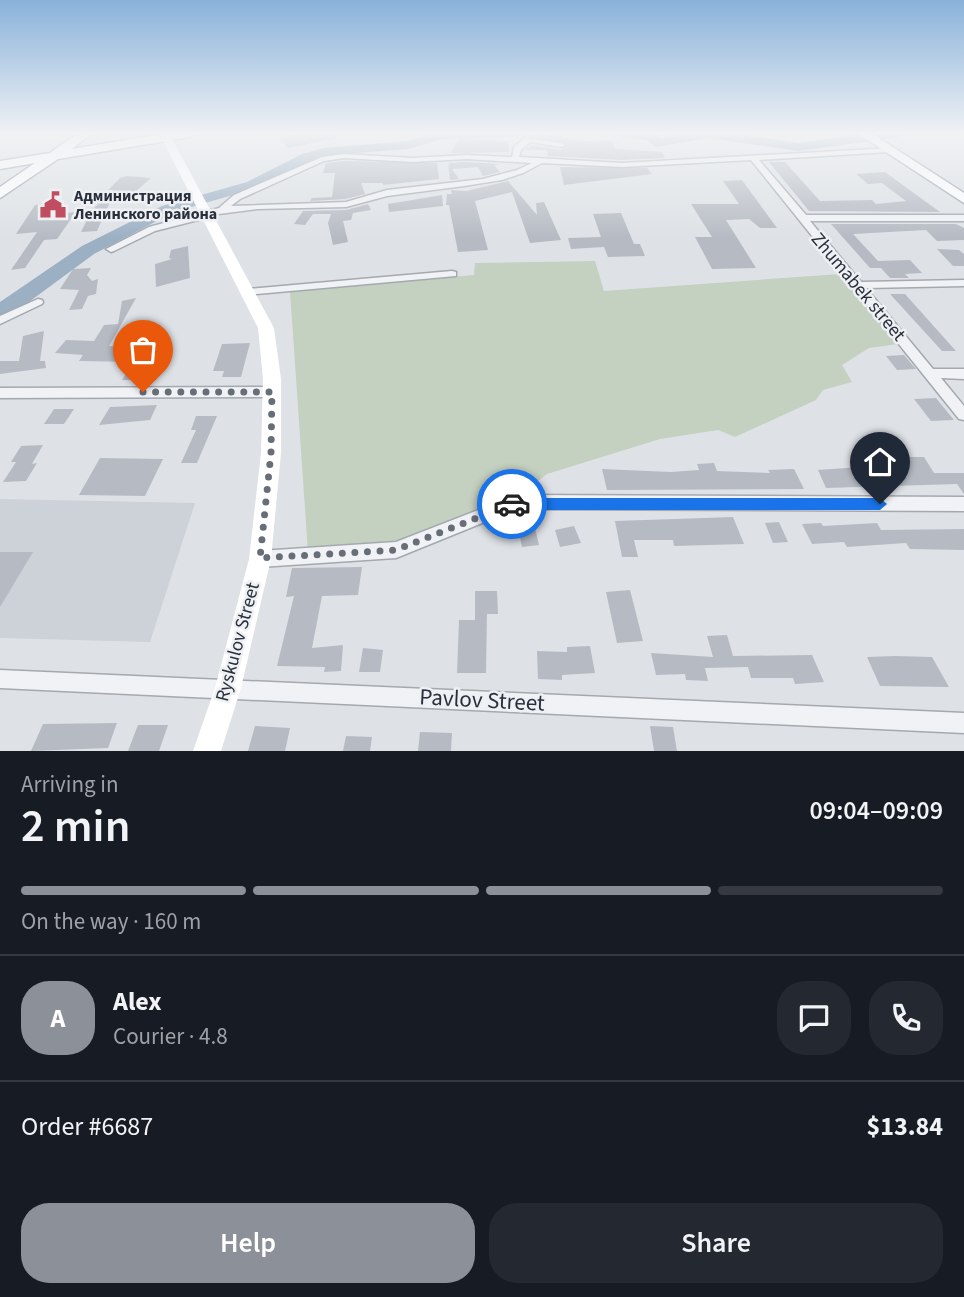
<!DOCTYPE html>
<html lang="en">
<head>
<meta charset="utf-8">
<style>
	:root { --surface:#171b24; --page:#242831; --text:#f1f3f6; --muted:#9ea1a6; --line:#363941; --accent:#8c9099 }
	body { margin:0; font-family:"Source Sans 3",sans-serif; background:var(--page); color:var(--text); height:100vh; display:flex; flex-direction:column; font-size:26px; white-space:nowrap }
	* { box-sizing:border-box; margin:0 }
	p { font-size:23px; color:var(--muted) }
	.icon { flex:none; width:38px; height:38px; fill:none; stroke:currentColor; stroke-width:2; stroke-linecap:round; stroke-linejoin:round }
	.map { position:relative; height:751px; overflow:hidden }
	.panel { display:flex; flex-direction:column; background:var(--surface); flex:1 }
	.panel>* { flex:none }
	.pin { position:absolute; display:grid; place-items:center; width:60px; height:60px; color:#fff; margin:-72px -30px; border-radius:50% 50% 50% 0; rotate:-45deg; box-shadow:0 0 7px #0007 }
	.pin .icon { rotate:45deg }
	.courier { position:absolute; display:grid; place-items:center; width:70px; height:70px; margin:-35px; border:5px solid #1a73e8; border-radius:50%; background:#fff; color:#222; box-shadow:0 2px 9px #0007 }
	.summary em { font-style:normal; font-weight:600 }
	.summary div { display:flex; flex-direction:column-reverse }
	.summary { display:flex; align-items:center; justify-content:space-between; height:119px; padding:0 21px }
	h1 { font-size:46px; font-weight:600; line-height:52px }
	.bar { display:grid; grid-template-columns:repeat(4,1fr); gap:10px 7px; align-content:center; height:84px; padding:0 21px }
	.bar i { height:9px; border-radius:5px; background:var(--line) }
	.bar .active { background:var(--accent) }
	.bar p { grid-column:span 4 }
	.line { display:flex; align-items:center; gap:18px; padding:0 21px; border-top:2px solid var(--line) }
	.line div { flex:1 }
	.round { display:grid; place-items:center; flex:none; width:74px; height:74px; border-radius:28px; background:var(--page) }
	.cta { display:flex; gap:14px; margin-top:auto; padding:14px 21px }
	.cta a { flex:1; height:80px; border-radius:28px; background:var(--accent); color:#fff; font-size:28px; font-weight:600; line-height:80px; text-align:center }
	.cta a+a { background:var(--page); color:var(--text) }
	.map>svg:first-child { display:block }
</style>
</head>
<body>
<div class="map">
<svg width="964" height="751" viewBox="0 0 964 751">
	<rect width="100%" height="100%" fill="#dee2e6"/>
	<path fill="#cdd1d8" d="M0,499L195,503L150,642L0,638Z"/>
	<path fill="#c4d0c0" d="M595,261L604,291L840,274L898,344L869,348L842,365L852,382L823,390L816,400L735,437L718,430L660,439L547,474L522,493L475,516L401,542L308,552L290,291L474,275L475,263Z"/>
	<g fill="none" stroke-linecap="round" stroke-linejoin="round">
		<path fill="#9cb0c4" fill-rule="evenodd" d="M434,133H521L514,137L442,139L408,149L330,155L312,160L257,188L174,212L94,254L18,310L0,316V302L82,246L162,206L247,182L302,154L324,148L407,141Z
			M615,133H656L660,138L691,133H730L798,143L870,133H906L899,137L798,151L709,138L655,147L647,140L622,137Z"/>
	</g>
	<path fill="#b6bbc3" d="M299,133H336L337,138L288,148L280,138Z
		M531,133L586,141L611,140L616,149L662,152L665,158L622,160L548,156L547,150H525L531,145L561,150L567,144L530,136Z
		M459,138L508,141L509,152L451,153Z
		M344,161L437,163L439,179L383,185V183H361L365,194L346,199L310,201L312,198L332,197L335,173H323L326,163Z
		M467,162L500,164L494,165L500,172L483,176L478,167L452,169L459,179L450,180L448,163L450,166V163Z
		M769,162H785L820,201L872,200L876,204L906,201L882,183L868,184L856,174L885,172L940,212L809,211Z
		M560,167L647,168L652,174L564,185Z
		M127,176L151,178L134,193H114L97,231L81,232L92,210L113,190H108L120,178Z
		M742,180L777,228H760L749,219L726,220L756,268L712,269L695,237H712L691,204H739L723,181Z
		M508,181L537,215L536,203L544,202L561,240L530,243L512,192L475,201L488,250L458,252L449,205H446L447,194H452L451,190L466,191Z
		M442,195L443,206L389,212L388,204Z
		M62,202L55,214L76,212L57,239L44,240L25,268L11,270L37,232L16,234L35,205Z
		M368,204L371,210L353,213L351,220L343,221L348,242L333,245L328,223L331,214H313L305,225L294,224L303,211L346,210Z
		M621,213L634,244H640L645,256L608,257L604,247L571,249L568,238L601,237L593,214Z
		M831,224H956L964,228V240L937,241L926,230L853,234L878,261L910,260L922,273L905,274L909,278H890L881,268H870Z
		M188,246L190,278L156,287L155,264L172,259L169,258L171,250Z
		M937,249L959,250L964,254V266H953Z
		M91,268L87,275L92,281L98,279L96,294L88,296L82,309L69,310L79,290L60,289L73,269Z
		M890,294H905L956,351H942Z
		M136,298L109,346L142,347L133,362L79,361L83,355L55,353L66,340L94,341L104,325L118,324L122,301Z
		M44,331L40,361H45L46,368L0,374V361H19L23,336Z
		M250,343L241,377H222L224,371H213L222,344Z
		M904,355L916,369L897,370L886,356Z
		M134,361H150L139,380H122Z
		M936,398L954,420L931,421L914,399Z
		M157,405L150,420L99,425L110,407Z
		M54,409H74L64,424H44Z
		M196,416H217L197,463H181L196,430H191Z
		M43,445L32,464L37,463L26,481L3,482L16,462H11L21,446Z
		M882,452H896L899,457H924L934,473H964V494L957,484L826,488L818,470L860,467L863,471L893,470Z
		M100,458L163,459L145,496L79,495Z
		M714,463L717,471L770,473L768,470L794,469L804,489L607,490L602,469L671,472L699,470L697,464Z
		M733,517L744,544L674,546L673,540H634L638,557H622L615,521Z
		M533,519L539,545L522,547L517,522Z
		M779,522L788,542L773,543L765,523Z
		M821,523L823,526L877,523L881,530L964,529V550L910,549L906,543L847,547L844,542L812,544L802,524Z
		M574,526L581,543L560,547L555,530Z
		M0,552H33L0,607Z
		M362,567L358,595L322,596L312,648L343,645L341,671L324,672L325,667L277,666L294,596L286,597L292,568Z
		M630,590L643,641L617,643L606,592Z
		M475,591H497L498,614H487L486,673H457L459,620H475Z
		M727,635L733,656L812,655L824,682L795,684L793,678H751L748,667L705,668L708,681L686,680L685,674L656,675L651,653L713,657L707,636Z
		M590,646L595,673L562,675V680L538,679L537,651L567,652V647Z
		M363,648L383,650L380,672H359Z
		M895,656L932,657L949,687L880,686L867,657Z
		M117,723L108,748L31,751L43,724Z
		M138,725H168L159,751H128Z
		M255,726L290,728L285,751H248Z
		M650,726L673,727L677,751H654Z
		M420,732L452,733L451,751H418Z
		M346,736L372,737L370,751H343Z"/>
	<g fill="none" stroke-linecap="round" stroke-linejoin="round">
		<g stroke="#a4a9b0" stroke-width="3">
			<path id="street" d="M525,138L561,143L565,145L561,147L530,142L521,150L519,157L622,163L892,148V152H889L759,160L806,215H964V221H810L861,282L964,280V286L866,288L933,369H964V379L941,378L964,406V420L959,419L751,160L622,167L542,163L523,173L502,180L464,186L387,196L346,207L257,209L211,215L210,217L155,231L114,251L111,252L106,249L149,227L219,208L234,195L322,157L344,154L412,158L467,155L512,157L514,147ZM344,158L412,162L467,159L532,163L517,170L483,179L387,190L346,202L231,206L240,199L324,161Z
				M452,271L456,272V276L247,295L242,292L247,289Z
				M38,299L42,300L43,302L42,304L0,324V316Z
				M272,387L276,389L278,392L276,395L272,397L0,398V388Z
				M517,495L964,497V511L517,509L396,558L260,567L254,565L252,559L254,553L260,551L396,542Z
				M0,670L964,713V733L0,688Z"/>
		</g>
		<g stroke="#9fa6b1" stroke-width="3">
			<path id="primary" d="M78,133H92L72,149L168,133H196L190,137L58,159L0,198V187L35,163L0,169V161L50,153Z
				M857,133H871L964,193V203Z"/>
		</g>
		<use href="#street" fill="#f1f2f5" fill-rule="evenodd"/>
		<path fill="#fff" fill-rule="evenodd" d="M166,134L171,137L274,328L281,379V453L271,559L241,688L221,751H193L215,688L249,559L261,453L263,379L258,328L161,137Z"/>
		<use href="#primary" fill="#fff" fill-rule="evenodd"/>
	</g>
	<linearGradient id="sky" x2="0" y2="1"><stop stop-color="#89b2da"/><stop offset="0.56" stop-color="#f0f2f4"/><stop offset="1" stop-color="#f0f2f4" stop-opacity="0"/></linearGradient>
	<rect width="964" height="238" fill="url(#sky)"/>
	<path fill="#1a73e8" d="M512,498H880L887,504L880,510H512L505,504Z"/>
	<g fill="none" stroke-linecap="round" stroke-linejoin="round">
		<path stroke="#686e78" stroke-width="7" stroke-dasharray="0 12.6" d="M143,392H272L271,453L260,558L396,550L512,504"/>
	</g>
	<defs>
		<g id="civic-bare" transform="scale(2.1)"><path d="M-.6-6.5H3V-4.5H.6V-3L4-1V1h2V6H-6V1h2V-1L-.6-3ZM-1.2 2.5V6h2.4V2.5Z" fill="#c14d60" stroke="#eef0f4" stroke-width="2.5" paint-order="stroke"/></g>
	</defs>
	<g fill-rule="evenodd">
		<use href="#civic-bare" x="53" y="205"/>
	</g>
	<g text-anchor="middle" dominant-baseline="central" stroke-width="5" stroke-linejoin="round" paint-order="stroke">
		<g font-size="16" font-weight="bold" fill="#29303c" stroke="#eef0f4" text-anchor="start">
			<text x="74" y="196">Администрация<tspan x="74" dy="18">Ленинского района</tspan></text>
		</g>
		<g font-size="19" fill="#29303c" stroke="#eef0f4">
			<text transform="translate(858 287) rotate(50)">Zhumabek street</text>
			<text transform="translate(238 642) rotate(-75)">Ryskulov Street</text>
		</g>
		<g font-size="23" fill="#29303c" stroke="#eef0f4">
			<text transform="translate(482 700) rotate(3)">Pavlov Street</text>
		</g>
	</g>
</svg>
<div class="pin" style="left:143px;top:392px;background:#ea580c"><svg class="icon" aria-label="bag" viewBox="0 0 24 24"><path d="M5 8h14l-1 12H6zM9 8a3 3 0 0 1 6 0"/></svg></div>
<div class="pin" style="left:880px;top:504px;background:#1f2937"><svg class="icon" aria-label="home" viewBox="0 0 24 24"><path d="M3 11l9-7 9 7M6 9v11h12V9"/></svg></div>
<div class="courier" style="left:512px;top:504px"><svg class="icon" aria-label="car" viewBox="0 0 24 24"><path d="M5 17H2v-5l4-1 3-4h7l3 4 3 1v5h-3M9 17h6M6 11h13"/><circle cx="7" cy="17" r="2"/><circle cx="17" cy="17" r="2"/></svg></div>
</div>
<section class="panel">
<div class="summary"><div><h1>2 min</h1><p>Arriving in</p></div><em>09:04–09:09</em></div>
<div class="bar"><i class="active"></i><i class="active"></i><i class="active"></i><i></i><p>On the way · 160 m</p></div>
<div class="line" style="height:126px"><b class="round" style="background:var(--accent);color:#fff">A</b><div><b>Alex</b><p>Courier · 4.8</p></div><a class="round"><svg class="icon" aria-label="chat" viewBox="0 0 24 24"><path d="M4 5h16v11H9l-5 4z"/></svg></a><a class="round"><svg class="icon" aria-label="phone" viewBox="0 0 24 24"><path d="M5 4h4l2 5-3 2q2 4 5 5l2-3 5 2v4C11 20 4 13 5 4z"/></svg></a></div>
<div class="line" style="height:91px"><div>Order #6687</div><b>$13.84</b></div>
<div class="cta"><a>Help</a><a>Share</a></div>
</section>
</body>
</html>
